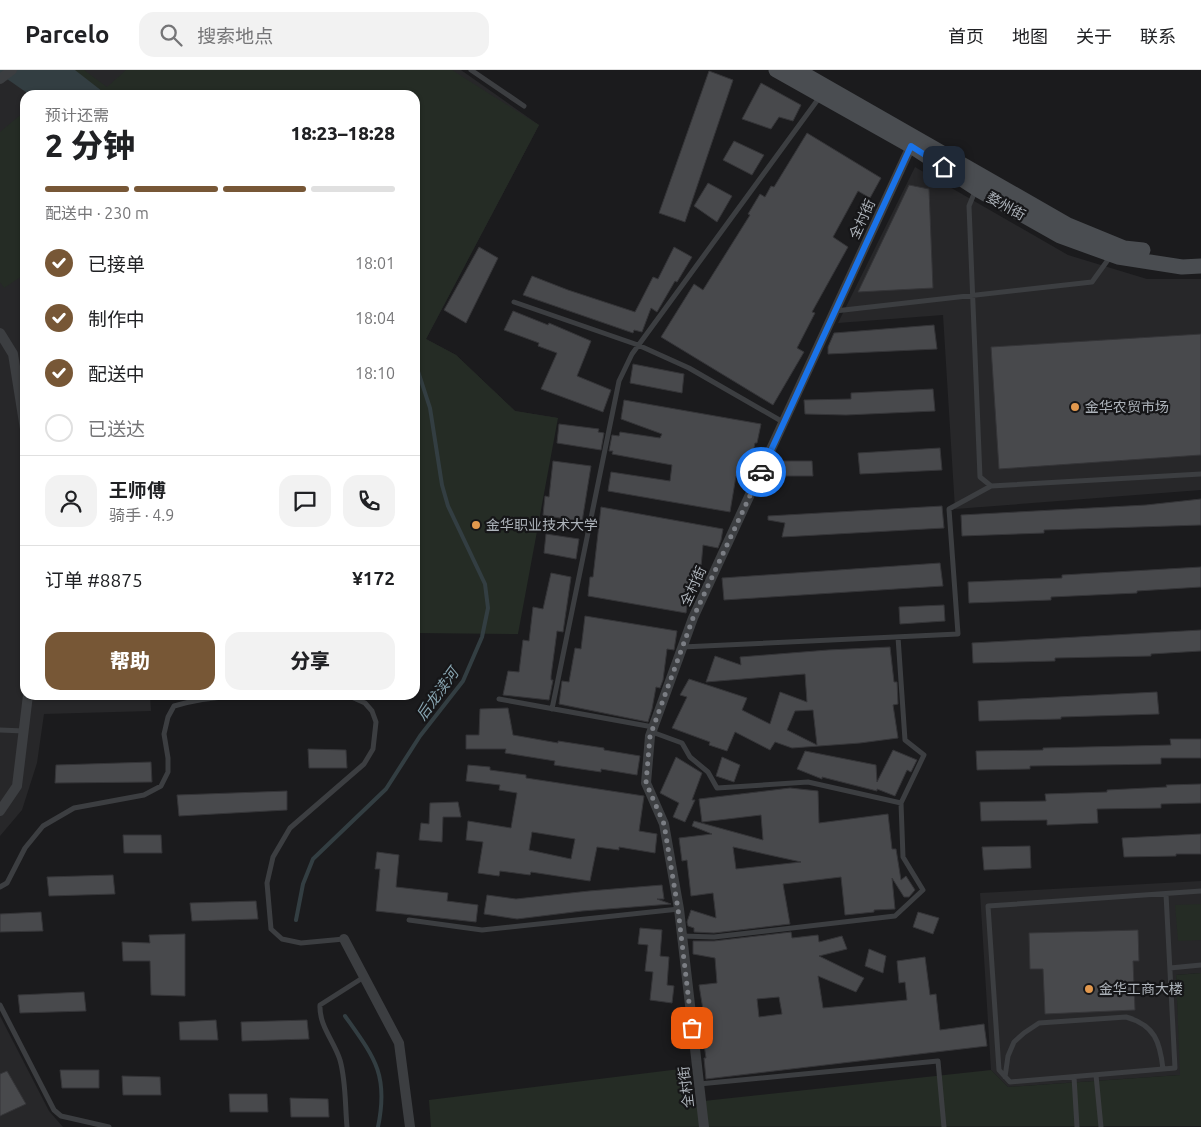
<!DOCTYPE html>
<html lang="zh">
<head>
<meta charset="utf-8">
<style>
	:root { --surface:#fff; --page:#f2f2f2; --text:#202124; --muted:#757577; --line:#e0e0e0; --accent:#775736 }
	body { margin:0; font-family:Ubuntu,"Noto Sans SC",sans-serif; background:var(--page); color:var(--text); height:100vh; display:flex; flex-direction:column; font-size:19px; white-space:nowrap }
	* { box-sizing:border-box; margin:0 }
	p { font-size:16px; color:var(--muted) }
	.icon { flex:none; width:28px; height:28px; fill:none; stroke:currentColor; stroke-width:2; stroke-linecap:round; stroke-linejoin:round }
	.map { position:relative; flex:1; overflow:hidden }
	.details { position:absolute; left:20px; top:20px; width:400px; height:610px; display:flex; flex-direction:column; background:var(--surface); border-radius:15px; box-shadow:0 1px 4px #0004 }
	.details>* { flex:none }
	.pin { position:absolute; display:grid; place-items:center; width:42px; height:42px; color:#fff; margin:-21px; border-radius:10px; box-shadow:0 2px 8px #0006 }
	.courier { position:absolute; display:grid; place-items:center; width:50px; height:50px; margin:-25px; border:4px solid #1a73e8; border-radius:50%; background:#fff; color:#222; box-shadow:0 1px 6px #0007 }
	.overview em { font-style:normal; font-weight:800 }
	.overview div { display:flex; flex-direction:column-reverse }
	.overview { display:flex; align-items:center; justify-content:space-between; height:85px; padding:0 25px }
	h1 { font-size:32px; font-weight:800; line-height:38px }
	.bar { display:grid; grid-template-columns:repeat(4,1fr); gap:8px 5px; align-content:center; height:60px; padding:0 25px }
	.bar i { height:6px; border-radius:4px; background:var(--line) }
	.bar .on { background:var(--accent) }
	.bar p { grid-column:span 4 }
	.line { display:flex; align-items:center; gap:12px; padding:0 25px; border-top:1px solid var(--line) }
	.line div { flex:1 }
	.round { display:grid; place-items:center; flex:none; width:52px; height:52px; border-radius:15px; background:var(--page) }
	ol { padding:0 25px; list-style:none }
	li { display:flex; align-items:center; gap:15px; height:55px }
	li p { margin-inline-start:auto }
	li .icon { padding:5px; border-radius:50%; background:var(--accent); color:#fff; stroke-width:4 }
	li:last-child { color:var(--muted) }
	li i { width:28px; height:28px; border:2px solid var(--line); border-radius:50% }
	.button { display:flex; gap:10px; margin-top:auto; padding:10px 25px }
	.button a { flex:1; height:58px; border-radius:15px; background:var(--accent); color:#fff; font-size:20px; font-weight:800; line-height:58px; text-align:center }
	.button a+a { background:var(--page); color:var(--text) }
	header { display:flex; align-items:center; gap:30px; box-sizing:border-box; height:70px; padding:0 25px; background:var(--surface); border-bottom:1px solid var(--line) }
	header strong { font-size:24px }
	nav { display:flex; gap:28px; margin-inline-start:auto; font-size:18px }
	.search { width:350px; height:45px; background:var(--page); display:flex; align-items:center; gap:12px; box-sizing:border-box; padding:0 18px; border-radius:15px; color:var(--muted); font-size:19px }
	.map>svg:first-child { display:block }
</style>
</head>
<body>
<header>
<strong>Parcelo</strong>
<div class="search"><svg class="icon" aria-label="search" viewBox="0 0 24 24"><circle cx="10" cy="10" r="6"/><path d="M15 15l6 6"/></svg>搜索地点</div>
<nav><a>首页</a><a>地图</a><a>关于</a><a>联系</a></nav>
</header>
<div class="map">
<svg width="1201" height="1057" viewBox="0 0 1201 1057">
	<rect width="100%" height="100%" fill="#1b1b1d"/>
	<path fill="#272729" d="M0,0H461L539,55L426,269L456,285L515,341L558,348L415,563V25H25V625H150L151,641L44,644L37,693L22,740L0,766Z
		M915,97L1068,185L1147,209H1201V420L955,439L943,245L838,253Z
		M1201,811V903L1176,905L1181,1005L1008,1017L991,1000L980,823Z
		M0,946L49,1041L63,1057H0Z"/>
	<path fill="#252c25" d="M72,0H84L107,17L126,0H452L539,55L426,269L456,285L515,341L558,348L518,564L415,563V25H43Z
		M25,41V204L4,218L0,212V62Z
		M1201,834V870L1178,871L1175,835Z
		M1201,903V1056L431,1057L429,1030L680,999L685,1033L991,1000L1008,1017L1180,1005L1176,905Z"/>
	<path fill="#333e42" d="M0,0H75L107,25H30L0,4Z"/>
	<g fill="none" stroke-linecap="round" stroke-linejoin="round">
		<path stroke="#333e42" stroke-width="4" d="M296,850L303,814L313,789L386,719L420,666L463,611L482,567L488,538L485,514L448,436L442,415L430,338L415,292
			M345,946C374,987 389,1004 378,1057"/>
	</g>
	<path fill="#48494c" stroke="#353538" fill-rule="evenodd" d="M709,1L733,10L685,152L659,143Z
		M761,13L801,35L793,51L779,47L771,59L742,49Z
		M807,63L881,108L870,128L858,121L833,167L848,177L812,242L815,243L797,278L804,282L773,335L661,267L694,214L703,220L750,145L748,144L760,124L765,127L771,116L774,117Z
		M734,71L764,85L752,105L723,90Z
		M708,113L732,126L717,152L694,136Z
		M909,115L929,119L933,218L858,222Z
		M479,177L498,188L466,253L444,240Z
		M674,177L692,187L677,212L675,211L657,242L651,238L642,262L634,260L633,263L523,225L532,206L568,220L635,242L653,207L658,209Z
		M513,241L548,255L549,253L591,271L577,306L611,320L603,342L541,319L557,283L538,276L539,273L504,260Z
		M934,255L937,279L828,284V277L834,263Z
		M1201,264V385L999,399L991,277Z
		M633,294L684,304L682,323L630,313Z
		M933,319L935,341L846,345L805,344L804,330L851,329V323Z
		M624,330L761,354L757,373H755L748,408L736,406L730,442L608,421L611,402L670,411L672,395L612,384L613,381H609L612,365L619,366L620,362L660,368L662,364L621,349Z
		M559,354L599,359L598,362L604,363L601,380L557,373Z
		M940,378L942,400L860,404L858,383Z
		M553,391L591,396L582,452L543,445L545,426L549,427Z
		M779,391H812L813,406H780Z
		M1201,429V455L1044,460V463L962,466L961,445L1146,435Z
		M942,436L944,458L782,467L785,453L768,450V446Z
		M601,437L723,459L721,470L718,478L703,475L700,508L692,507L686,543L588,526L590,507H593Z
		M546,464L579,469L576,489L544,483Z
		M940,493L943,516L724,530L722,508Z
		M1201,497V517L1137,521V523L1051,527V530L969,533L968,512L1062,508V505Z
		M551,503L571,507L563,562L557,561L551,606V610H553L549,630L503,625L508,601L519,602L523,570L529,571L533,537L543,539Z
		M944,535L945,551L900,554L899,537Z
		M585,546L677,561L674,580L667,579L663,610L660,618L656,617L652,639L648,652L559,634L562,611L569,612L575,578L581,579Z
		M1201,560V581L1151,584V586L1055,588V591L973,593L972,573Z
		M890,577L894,612H897L898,634L893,635L898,668L860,673L792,678L775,672L770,680L735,662L727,681L709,675L710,672L672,658L687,627L680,625L689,609L747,628L742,640L770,654L780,622L807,632L805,604L706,612L715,586L741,595L740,587L828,580ZM813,640L817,675L787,660L795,641Z
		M1157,622L1159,644L1061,647V649L979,651L978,631Z
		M508,638L513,665L558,673V671L604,678V680L640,686L637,705L601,699V702L554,695L555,691L505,683L506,679H466V665H479L480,639Z
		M1170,669H1201V688H1161V694L1030,696V699L977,700L976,681L1043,680V678L1171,675Z
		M308,679L346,680L347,698H309Z
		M893,680L917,690L911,702L907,700L895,726L877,719V721L822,707V709L797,699L805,681L876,695L877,712Z
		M676,687L702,703L692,730H695L685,752L673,747L679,733L660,723Z
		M722,687L740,695L734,712L716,706Z
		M151,692L152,712L55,713L56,695Z
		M468,695L490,697V700L526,705V708L644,726L639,761L657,764L655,783L619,777V780L597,777L590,811L531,802L530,805L500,801L499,806L478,803L483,772L466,770L468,751L511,758L517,723L499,720L500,715L466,711ZM532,762L575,769L571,789L529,780Z
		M1201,714V733L1161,734V738L1097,739L1098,753L1047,755V750L981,751L980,732L1046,731L1045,724L1107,722V720L1167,717L1166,715Z
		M790,718L818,721L819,753L888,744L892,779H896L901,810L906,806L915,820L909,827H904L892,808L895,839L874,840V842L845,845L841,807L783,814L790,854L714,863L694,862V858L688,856L687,852L691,840L716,848L713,823L691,826L687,790L682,791L679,768L712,764L692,756L694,751L763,770L761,745L702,752L699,729ZM733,777L801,792L736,799Z
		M287,721V740L179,746L177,725Z
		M458,732L461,747H443L442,772L419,770L421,753L429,754L430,733Z
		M1201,764V784H1176V786L1124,787L1122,768Z
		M123,765H161L162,783H124Z
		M1030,776L1031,798L984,800L982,777Z
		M377,782L399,785L396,817L448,823L447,831L478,835L476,852L376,841L380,799H375Z
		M113,805L115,824L49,826L47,807Z
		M662,815L664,829H657L671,834L582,841L517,849L484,844L487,825L516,829L589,821Z
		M256,831L258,849L192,851L190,833Z
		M41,842L43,861L0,862V844Z
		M918,842L939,848L933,864L913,857Z
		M640,858L662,860L660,886L669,887L667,915L674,916L672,933L650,930L653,902L645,901L648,875L638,874Z
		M1138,860L1139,891H1133L1135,940L1045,944L1043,899H1030L1029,863Z
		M791,862L792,868L818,865L819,872L842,866L847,879L819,886L864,908L856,922L818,906L823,938L907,930L905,912L899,913L897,891L925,887L930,925L936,924L940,960L984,954L987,976L706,1009L704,988H706L701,953L705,952L699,915L717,913L715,888L693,884V871H714ZM779,927L782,944L759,947L757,929Z
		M185,864V926L151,925L150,891H123L122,872L150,873L149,865Z
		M869,879L886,886L883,903L865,896Z
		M84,922L86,941L20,943L18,925Z
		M216,950L218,970H180L179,952Z
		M307,950L309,969L242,971L241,952Z
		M60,1000H99V1018H62Z
		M7,1001L26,1034L0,1046V1004Z
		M122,1006L160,1007L161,1025H123Z
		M229,1024H267L268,1042H230Z
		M290,1028L328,1029L329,1047H291Z"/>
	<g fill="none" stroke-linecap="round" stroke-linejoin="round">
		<path stroke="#3c3e41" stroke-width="5" d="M471,0L524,36
			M976,119L969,136L980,407L991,416L1201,404
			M514,232L638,275L689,298L783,352
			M835,241L1092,212L1110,187
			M682,577L958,564L949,439L991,416
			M499,629L653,657
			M552,639L619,311L632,284L819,28
			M0,660L24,661
			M652,662L682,673L690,687L708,702L717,718L808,712L901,733
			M0,817L7,813L25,778L43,756L74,738L144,725L161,716L168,702V688L164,664L168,647L174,636C226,620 292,626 347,625L365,633L372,641L376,652L373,679L364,694L290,758L273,787L267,813L271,859L282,869L301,873L344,869
			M1166,824L1175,998L1010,1012L999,1000L988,836L1201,821
			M409,850L482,860L679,839
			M682,866L714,867L895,846L923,820L903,787L901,733L924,685L905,670L898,567
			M1170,898L1201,895
			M0,935L54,1040L61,1046L109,1057
			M1096,1005L1101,1057
			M1005,1007L1008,986L1014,972L1024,963L1039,953L1126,947C1155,955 1160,972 1163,999
			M1074,1007L1077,1057
			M699,1014L938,991L944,1057
			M347,1057C345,1035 346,1011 340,990C334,971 319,956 320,935L364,907"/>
		<path stroke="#3c3e41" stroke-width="10" d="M0,9L12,0
			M0,263L13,284L25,359
			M0,741L17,716L28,625
			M344,869L399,973L410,1057
			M704,1057L679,839L664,754L646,713L650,666L693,548L911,76"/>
		<path stroke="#4a4d51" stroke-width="15" d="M776,0L911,76L980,121L1060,166L1118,187L1182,197L1201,196
			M797,0L1068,155L1124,178L1143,180"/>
	</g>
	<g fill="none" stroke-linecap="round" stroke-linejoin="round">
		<path stroke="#7b7e84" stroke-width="5" stroke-dasharray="0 9" d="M692,958L678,839L664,754L646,713L650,666L693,548L761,402"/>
		<path stroke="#1a73e8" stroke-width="6" d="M761,402L911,76L944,97"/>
	</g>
	<g fill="#e2984d" stroke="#161618" stroke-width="2">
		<circle cx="1075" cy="337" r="5"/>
		<circle cx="476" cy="455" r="5"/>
		<circle cx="1089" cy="919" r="5"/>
	</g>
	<g text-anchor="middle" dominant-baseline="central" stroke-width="4.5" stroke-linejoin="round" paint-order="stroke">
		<g font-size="14" fill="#aeb4bb" stroke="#161618">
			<text transform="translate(1006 136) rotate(29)">婺州街</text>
			<text transform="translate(862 149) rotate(-65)">全村街</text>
			<text transform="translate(693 516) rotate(-65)">全村街</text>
			<text transform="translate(686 1017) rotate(-97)">全村街</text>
		</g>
		<g font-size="14" fill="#aeb4bb" stroke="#161618" text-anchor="start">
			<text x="1085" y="337">金华农贸市场</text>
			<text x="486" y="455">金华职业技术大学</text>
			<text x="1099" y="919">金华工商大楼</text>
		</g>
		<g font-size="15" font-style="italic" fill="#89a6b2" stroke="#161618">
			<text transform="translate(437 624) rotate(-54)">后龙渎河</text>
		</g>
	</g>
</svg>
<div class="pin" style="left:692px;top:958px;background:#ea580c"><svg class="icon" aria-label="bag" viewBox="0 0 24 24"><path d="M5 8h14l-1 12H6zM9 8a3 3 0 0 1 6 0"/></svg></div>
<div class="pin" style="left:944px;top:97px;background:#1f2937"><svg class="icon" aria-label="home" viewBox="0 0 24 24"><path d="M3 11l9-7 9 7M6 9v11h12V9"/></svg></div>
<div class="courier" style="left:761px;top:402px"><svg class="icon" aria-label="car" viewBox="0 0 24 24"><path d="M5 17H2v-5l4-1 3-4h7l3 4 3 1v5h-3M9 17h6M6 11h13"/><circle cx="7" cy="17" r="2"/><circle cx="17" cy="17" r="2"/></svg></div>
<section class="details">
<div class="overview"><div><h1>2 分钟</h1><p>预计还需</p></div><em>18:23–18:28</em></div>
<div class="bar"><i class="on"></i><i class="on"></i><i class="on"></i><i></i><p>配送中 · 230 m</p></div>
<ol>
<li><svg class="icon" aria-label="check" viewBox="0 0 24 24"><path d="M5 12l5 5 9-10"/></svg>已接单<p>18:01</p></li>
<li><svg class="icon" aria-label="check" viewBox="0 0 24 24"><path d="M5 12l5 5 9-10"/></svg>制作中<p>18:04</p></li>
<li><svg class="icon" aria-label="check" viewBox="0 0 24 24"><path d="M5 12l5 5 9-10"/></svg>配送中<p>18:10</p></li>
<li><i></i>已送达</li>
</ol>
<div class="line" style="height:90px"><a class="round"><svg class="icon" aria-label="person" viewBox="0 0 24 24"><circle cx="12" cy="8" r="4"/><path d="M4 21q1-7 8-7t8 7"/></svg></a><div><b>王师傅</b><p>骑手 · 4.9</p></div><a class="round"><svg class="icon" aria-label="chat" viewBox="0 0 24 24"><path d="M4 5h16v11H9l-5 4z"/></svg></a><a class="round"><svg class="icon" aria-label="phone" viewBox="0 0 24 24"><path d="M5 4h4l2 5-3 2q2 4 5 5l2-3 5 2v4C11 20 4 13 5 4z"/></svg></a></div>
<div class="line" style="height:65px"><div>订单 #8875</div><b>¥172</b></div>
<div class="button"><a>帮助</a><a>分享</a></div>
</section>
</div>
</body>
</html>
